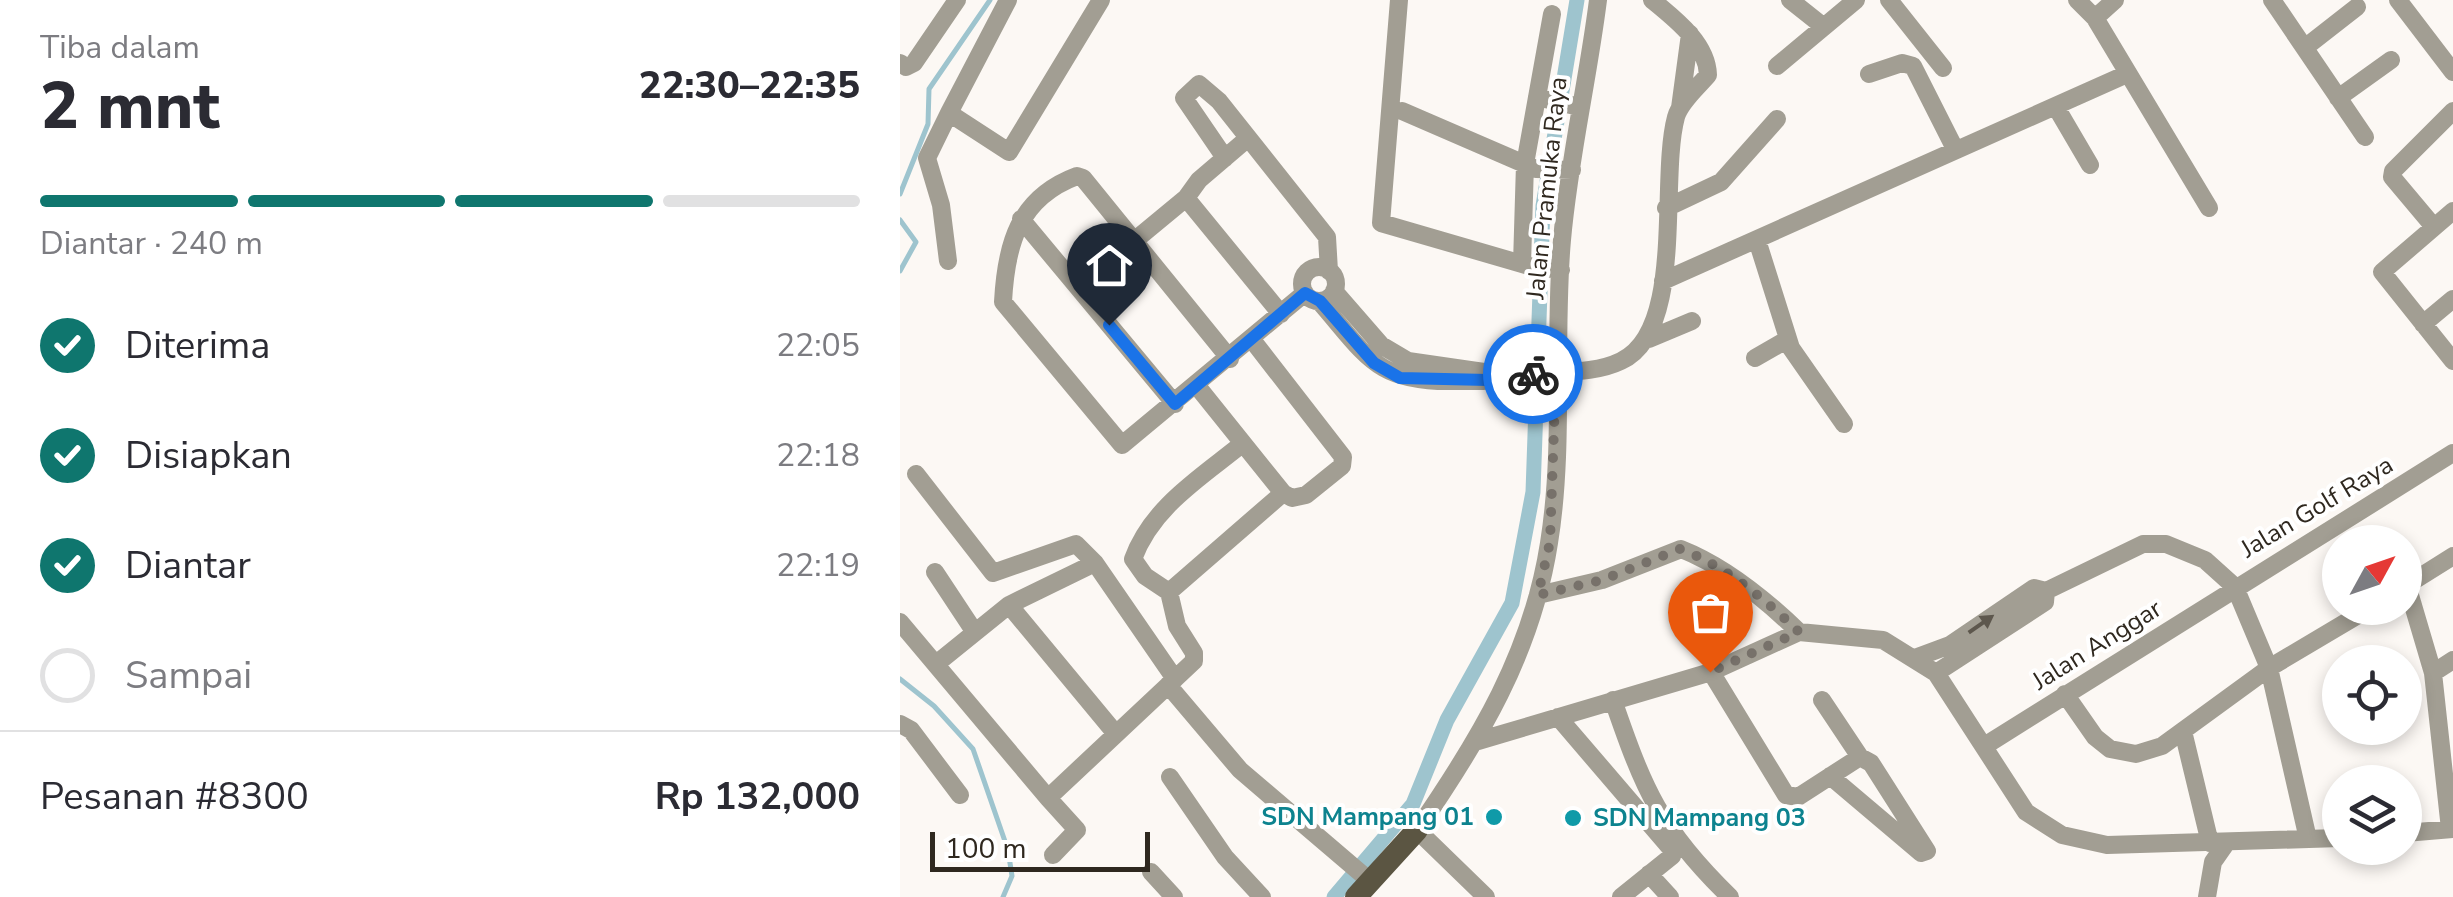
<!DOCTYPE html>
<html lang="id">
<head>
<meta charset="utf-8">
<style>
	:root { --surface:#fff; --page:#f2f2f3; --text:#2b2b33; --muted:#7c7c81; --line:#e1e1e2; --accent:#0f766e }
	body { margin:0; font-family:"Nunito Sans",sans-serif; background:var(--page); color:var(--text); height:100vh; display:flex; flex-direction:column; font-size:38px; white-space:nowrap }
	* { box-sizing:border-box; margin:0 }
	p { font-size:32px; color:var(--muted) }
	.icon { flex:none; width:55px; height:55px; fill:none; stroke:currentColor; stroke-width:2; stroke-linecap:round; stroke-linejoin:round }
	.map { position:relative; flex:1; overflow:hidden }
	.drawer { display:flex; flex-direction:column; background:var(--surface); width:900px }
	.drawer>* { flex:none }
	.needle { width:65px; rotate:50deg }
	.controls { position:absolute; left:1422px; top:525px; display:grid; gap:20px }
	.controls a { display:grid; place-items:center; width:100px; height:100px; border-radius:50%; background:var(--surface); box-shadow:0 5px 15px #0003; font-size:50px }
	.scale { position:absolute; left:30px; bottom:25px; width:220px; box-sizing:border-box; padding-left:10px; border:5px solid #2f281f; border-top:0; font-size:28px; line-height:35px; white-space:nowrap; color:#2f281f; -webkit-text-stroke:8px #fff; paint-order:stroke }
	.pin { position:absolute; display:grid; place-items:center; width:85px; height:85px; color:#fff; margin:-102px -42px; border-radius:50% 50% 50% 0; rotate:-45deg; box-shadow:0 0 10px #0007 }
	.pin .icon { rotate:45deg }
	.courier { position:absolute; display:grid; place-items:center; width:100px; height:100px; margin:-50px; border:8px solid #1a73e8; border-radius:50%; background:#fff; color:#222; box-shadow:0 2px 12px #0007 }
	.overview em { font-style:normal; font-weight:800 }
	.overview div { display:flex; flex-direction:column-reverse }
	.overview { display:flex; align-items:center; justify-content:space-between; height:170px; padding:0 40px }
	h1 { font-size:65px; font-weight:800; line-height:75px }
	.bar { display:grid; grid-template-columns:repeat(4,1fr); gap:15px 10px; align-content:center; height:120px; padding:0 40px }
	.bar i { height:12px; border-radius:8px; background:var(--line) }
	.bar .on { background:var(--accent) }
	.bar p { grid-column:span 4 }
	.line { display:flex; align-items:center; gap:25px; padding:0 40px; border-top:2px solid var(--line) }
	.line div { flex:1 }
	ol { padding:0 40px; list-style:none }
	li { display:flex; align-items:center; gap:30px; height:110px }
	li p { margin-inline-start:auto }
	li .icon { padding:10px; border-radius:50%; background:var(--accent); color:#fff; stroke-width:4 }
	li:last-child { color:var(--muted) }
	li i { width:55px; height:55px; border:5px solid var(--line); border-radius:50% }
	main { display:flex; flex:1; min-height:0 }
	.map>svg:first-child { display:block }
</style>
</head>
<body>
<main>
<section class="drawer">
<div class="overview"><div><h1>2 mnt</h1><p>Tiba dalam</p></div><em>22:30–22:35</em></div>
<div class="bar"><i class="on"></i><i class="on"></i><i class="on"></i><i></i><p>Diantar · 240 m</p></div>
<ol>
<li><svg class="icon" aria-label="check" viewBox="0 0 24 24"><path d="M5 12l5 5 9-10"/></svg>Diterima<p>22:05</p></li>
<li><svg class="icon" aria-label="check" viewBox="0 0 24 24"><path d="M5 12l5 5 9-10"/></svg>Disiapkan<p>22:18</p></li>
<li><svg class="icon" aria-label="check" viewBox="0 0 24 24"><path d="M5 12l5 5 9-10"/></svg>Diantar<p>22:19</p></li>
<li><i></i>Sampai</li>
</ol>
<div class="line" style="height:130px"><div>Pesanan #8300</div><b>Rp 132,000</b></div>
</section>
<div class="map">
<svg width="1553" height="897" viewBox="0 0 1553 897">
	<rect width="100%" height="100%" fill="#fcf8f4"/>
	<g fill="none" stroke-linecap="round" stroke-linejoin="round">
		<path stroke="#9ec4ce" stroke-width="5" d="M0,194L28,124L29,89L90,0
			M0,220L16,242L0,271
			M0,679L34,706L73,749L108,850L112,876L103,897"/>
		<path stroke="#9ec4ce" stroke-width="15" d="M434,897L513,804L547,720L612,603L633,492L643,206L677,0"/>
		<path stroke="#a29e93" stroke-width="18" d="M108,0L49,113L109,152L201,0
			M499,0L481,223L629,266L661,270
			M890,0L924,27
			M989,0L1043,68
			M1177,0L1195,18L1309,208
			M1372,0L1465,137
			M1498,0L1553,72
			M1195,18L1215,0
			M1407,46L1457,7
			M0,63L6,67L14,63L57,0
			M877,66L956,0
			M969,74L1002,63L1013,66L1055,149
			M637,97L679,107
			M1438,98L1491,60
			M1156,107L1190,165
			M780,108L790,34
			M502,111L636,169L672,170
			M347,139L299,180L286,198L381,314
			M325,158L284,98L299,84L319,101L427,237L429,271
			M766,208L821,182L877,119
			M1553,211L1482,272L1553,361
			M121,219L275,404
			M1534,227L1492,177L1493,171L1553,111
			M857,240L891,348L944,424
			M234,241L286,198
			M48,261L41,205L27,158L49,113
			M622,264L625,164L652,14
			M402 284a17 17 0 1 1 34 0a17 17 0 1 1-34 0Z
			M763,281L1227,74
			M434,291L481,345L508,361L584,372
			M419,301C467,356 476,383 555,381C573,381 592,382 608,377C644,367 686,378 721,361C786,331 759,180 776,117C780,102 798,87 808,75C807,43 775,19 752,0
			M1523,324L1553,299
			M749,339L792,321
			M855,358L888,339
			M330,359L183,178L177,176C118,198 106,245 103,302L222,445L405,293
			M297,386L383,493L392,498L406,495L442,466L443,457L353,341
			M342,444C300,478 252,507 233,559L245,576L269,592L383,493
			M16,474L93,573L176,544L195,563L275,679
			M35,572L74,631
			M638,595L702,580L781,549C824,566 866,600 899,632
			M109,605L216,734
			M0,622L148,798L294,661V653L277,626L269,592
			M1015,658L1050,645L1134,588L1146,591L1243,544H1266L1305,560L1335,587L1369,668L1408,839
			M36,664L109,605L195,563
			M811,672L886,795L898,797L960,757L971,763L1027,851L1021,853L930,776
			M1036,673L1145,602L1146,591
			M1533,673L1553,660
			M268,685L340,770L470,881
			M1165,694L1195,737L1210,749L1236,754L1262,746L1369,668L1470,608
			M713,700C744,790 760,829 830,897
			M922,700L960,757
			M658,717L772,850V856L721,897
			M0,724L11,730L60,795
			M1283,731L1310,843
			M578,741L811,672L899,632L983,640L1036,673L1126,812L1162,835L1207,845L1440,838
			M1086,745L1553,453
			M270,777L325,857L362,897
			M148,798L177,830L153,855
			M1550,829L1533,673L1507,585L1553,556
			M1505,833L1553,829
			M251,872L274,897
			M749,874L770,897
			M586,897L517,830C579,740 632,653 649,543C665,444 653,340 662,240C669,159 688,80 698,0
			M1307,897L1313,862L1327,842"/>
		<path stroke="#5b5542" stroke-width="22" d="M456,897L517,830"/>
	</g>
	<defs><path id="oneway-solid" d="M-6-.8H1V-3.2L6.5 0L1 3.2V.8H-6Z" transform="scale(2.5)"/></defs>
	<use fill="#5d574d" href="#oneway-solid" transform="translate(1081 624) rotate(-35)"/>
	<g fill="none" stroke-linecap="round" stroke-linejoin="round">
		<path stroke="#77716a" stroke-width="10" stroke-dasharray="0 18" d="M633,374L656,373L650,542L638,595L702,580L780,549C824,565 866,600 899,632L810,672"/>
		<path stroke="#1a73e8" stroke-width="12" d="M209,325L275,404L405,293L420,301L474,363L500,378L588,380L633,374"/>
	</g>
	<g fill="#0f9aa8" stroke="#fff" stroke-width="4">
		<circle cx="594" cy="817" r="10"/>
		<circle cx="673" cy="818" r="10"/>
	</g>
	<g text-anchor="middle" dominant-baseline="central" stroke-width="8" stroke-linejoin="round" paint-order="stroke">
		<g font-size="25" fill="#2f281f" stroke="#fff">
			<text transform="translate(647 188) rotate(-84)">Jalan Pramuka Raya</text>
			<text transform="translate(1417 507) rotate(-31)">Jalan Golf Raya</text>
			<text transform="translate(1197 645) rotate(-32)">Jalan Anggar</text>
		</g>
		<g font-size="25" font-weight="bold" fill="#0d838f" stroke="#fff" text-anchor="end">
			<text x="574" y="817">SDN Mampang 01</text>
			<text x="693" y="818" text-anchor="start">SDN Mampang 03</text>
		</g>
	</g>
</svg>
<div class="controls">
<a><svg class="needle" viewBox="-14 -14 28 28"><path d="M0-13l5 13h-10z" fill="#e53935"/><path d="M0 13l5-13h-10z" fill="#7c7c81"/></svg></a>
<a><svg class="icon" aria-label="locate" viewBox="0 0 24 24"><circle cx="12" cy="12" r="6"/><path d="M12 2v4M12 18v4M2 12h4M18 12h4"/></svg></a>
<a><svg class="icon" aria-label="layers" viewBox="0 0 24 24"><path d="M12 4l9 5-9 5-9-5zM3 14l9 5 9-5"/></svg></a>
</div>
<div class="scale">100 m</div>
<div class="pin" style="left:810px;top:672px;background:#ea580c"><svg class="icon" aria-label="bag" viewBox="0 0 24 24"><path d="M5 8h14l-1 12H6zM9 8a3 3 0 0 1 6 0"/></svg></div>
<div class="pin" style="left:209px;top:325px;background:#1f2937"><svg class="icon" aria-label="home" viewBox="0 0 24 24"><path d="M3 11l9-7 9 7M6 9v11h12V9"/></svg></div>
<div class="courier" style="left:633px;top:374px"><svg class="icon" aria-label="bike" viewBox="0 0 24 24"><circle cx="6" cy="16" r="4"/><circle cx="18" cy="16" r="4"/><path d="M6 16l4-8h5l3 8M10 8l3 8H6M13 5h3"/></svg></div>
</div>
</main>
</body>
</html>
